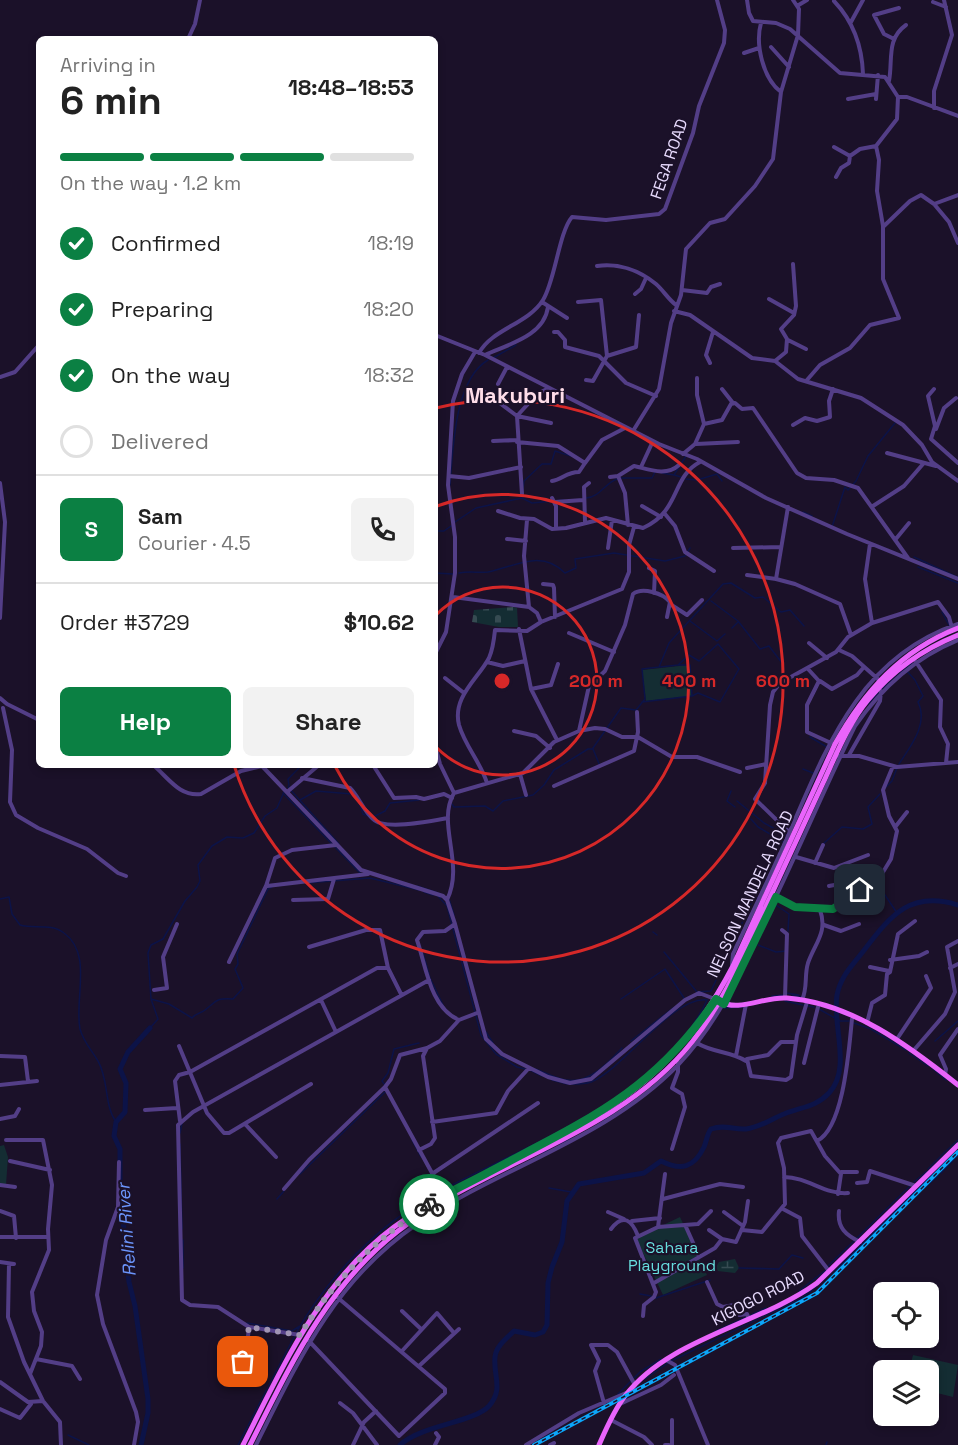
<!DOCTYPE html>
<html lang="en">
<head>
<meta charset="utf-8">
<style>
	:root { --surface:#fff; --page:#f2f2f2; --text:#222; --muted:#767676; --line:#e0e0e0; --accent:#0b8043 }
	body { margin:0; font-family:"Space Grotesk",sans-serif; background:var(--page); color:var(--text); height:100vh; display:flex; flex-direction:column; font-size:22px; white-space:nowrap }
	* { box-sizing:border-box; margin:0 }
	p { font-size:20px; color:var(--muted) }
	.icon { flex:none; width:33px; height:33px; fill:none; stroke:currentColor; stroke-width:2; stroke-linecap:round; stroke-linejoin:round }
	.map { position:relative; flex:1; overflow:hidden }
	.panel { position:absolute; left:36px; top:36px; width:402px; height:732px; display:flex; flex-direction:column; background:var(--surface); border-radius:9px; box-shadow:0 3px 9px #0003 }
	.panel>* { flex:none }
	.fabs { position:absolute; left:873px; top:1282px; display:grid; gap:12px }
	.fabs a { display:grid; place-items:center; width:66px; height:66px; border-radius:9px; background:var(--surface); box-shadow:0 3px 9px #0003; font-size:30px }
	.pin { position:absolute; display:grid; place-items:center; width:51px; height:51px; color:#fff; margin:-26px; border-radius:12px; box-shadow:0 3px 9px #0006 }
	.courier { position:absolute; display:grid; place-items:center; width:60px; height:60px; margin:-30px; border:4px solid #0b8043; border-radius:50%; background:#fff; color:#222; box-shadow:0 2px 8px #0007 }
	.summary em { font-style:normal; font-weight:700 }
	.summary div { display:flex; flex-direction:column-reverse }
	.summary { display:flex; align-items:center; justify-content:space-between; height:102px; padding:0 24px }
	h1 { font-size:39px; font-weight:700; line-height:45px }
	.bar { display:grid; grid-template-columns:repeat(4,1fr); gap:9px 6px; align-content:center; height:72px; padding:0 24px }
	.bar i { height:8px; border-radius:4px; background:var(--line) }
	.bar .selected { background:var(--accent) }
	.bar p { grid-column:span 4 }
	.line { display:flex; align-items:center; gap:15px; padding:0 24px; border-top:2px solid var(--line) }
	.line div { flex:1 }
	.round { display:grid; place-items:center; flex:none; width:63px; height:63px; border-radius:9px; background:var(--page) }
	ol { padding:0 24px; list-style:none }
	li { display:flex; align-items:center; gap:18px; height:66px }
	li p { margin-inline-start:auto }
	li .icon { padding:6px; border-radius:50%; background:var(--accent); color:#fff; stroke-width:4 }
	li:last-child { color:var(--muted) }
	li i { width:33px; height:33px; border:3px solid var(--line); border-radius:50% }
	.action { display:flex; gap:12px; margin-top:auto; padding:12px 24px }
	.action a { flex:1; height:69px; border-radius:9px; background:var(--accent); color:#fff; font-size:24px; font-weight:700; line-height:69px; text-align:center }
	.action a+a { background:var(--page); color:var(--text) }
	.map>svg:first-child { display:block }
</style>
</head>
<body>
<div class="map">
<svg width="958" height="1445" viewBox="0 0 958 1445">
	<defs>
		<pattern id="wetland-marsh" width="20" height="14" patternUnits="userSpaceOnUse" patternTransform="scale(1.5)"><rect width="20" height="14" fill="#142d33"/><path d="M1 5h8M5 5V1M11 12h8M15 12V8" fill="none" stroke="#364b52"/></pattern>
		<pattern id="cemetery-stones" width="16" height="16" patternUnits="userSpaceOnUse" patternTransform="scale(1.5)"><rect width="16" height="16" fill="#142d33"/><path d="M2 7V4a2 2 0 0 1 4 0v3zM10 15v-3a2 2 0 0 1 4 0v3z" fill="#364b52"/></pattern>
	</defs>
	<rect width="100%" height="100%" fill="#1b1129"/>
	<path fill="url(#wetland-marsh)" d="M735,1259L739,1268L735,1273L718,1271L716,1267L719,1262Z"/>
	<path fill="url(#cemetery-stones)" d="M513,607L517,608L518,627H499L472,622L474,610Z"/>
	<path fill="#142d33" d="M688,665L692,696L646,701L642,670Z
		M4,1145L8,1157L6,1185L0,1184V1146Z
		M680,1217L707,1275L663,1295L636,1238Z
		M913,1355L958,1365L953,1397L929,1391L928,1371H909Z"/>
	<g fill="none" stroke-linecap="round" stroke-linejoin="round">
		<path stroke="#0c1348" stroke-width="1.5" d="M493,358L516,345
			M662,473L674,475L686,456
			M674,475L681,477
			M621,478H652L655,472
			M686,479L697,480L717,474L722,481
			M450,485C453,450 454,380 488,360
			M522,498L524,481L542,464H551L555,451L571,456
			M586,498C600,497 605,483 617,479
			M803,512L812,516
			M455,522L476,508L522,498L532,503L564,500
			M832,527L845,487L848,490L856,481L868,456L895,423
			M435,531H444L451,526
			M914,557L957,577
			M918,567L958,583
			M435,573L453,574
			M459,573C469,571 478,573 488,572C514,567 541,548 565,573L576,568L575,559L614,553L665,561L685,556L690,548
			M711,601L738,621L760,649L769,646L782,663
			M942,612L950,627
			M690,621L717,641L725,634
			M732,628L738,622
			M678,665H690L692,696
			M882,689L912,663
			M642,702L692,696L698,693L720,702L739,669L718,644L699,661L689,655L678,665L660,667
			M868,704L879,692
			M810,737L827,747
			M593,748L621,708L636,710L645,699L642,669L659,667L669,643L723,584L731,583L755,598L763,597L781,612L790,610L804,626
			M899,764C910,747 929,724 918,702L923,696L915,680L905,669
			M803,769L813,773
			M289,786L288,779L302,765
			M288,787L339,844
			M886,787L892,781L897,768
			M731,791L727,801L735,807
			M283,793L332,844
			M300,800L316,791L352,794L356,798
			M737,801L764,823L788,836
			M452,804L454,807L485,806L493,811L503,801L533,795L544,785L554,770L588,749H593L600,766
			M360,805L363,814L368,816
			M373,817L385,811L390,803L419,800
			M751,819L758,827L784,842
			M823,844L842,827L863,829L872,824L868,807L880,794
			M335,847L361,874
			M306,883L370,878L419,890
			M877,883L897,913
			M417,886L438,893
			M424,892L433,895
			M438,896L447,906L481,1035L496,1054L517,1067L525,1069
			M0,899L9,897L12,914L20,925C34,929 51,923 64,933C93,954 74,999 80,1029C84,1043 91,1049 98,1061C109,1080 104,1105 116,1122
			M449,899L454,915
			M773,903L789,914L788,931
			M653,932L657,935
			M758,945L776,952L786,951
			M664,952L697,992L711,991L753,899L754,897L758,898
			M423,953L430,978L444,1007
			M786,993L799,995
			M792,995L801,997
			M772,996L783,995
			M151,999L169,1004L192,1018C196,1013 200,1014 205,1010C218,1000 216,998 233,999L243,988L235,969L238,964L237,954L268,889L272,887
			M621,999L665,969L684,998
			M785,1001L803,1005
			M808,1006L814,1007
			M723,1008L745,1007
			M819,1009L840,1021H849
			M854,1023L871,1029L906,1050
			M150,1028L158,1019L151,999L148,953L151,945L163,939L185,901L197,887L200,881L198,865L212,846L227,837L243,838L254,833L265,816L277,808L284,792
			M486,1032L493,1043
			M631,1041L673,1008
			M935,1041L958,1021
			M909,1053L928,1066
			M932,1068L946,1080
			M535,1069C545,1072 556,1079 566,1080C589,1084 608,1063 622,1048
			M530,1070L542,1076
			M552,1080L567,1084
			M385,1085L382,1081L388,1073L394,1049L419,1043
			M604,1119L615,1112
			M180,1133L182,1123
			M412,1140L421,1157
			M180,1144L182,1229
			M560,1145L571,1138
			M946,1151L958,1140
			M542,1153L550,1150
			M928,1169L945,1152
			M941,1173L958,1155
			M300,1174L385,1092
			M914,1182L927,1171
			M549,1188L571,1192
			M924,1188L938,1176
			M277,1199L284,1191
			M856,1239L910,1186
			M183,1240V1268
			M827,1267L854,1241
			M739,1268L779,1269L792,1255L803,1258
			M835,1271L933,1174
			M799,1291L826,1270
			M640,1294L651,1296
			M656,1298L710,1280
			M247,1323L292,1331L300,1326
			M714,1332L766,1308
			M296,1333C328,1277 377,1226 433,1195C523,1146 662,1098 707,1000C672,996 625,1068 591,1082C585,1084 578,1084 572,1084
			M671,1361L802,1298L818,1285
			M645,1379L668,1363
			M618,1394L640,1372L661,1359
			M68,1435L89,1445
			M545,1438L549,1433
			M238,1445L294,1337
			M826,1445L827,1442"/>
		<path stroke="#0c1348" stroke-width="5" d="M141,1445L148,1413V1399L135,1306L129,1282L120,1189V1149L114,1136L116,1122L125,1112L126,1083L120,1069L128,1052L150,1028
			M400,1445C421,1425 473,1423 489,1406C504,1389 493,1376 495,1357C496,1346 507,1338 514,1331L535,1335L543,1332L547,1325L548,1283L552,1267L562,1242L567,1201L579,1184L644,1173L661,1161C681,1171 694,1168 704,1147C707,1140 707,1134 711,1129C724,1124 734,1130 746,1129C761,1127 771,1119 784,1114C801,1107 816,1107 829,1093C852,1069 832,1025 837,995C841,975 853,965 865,949C891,915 911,890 958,905"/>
		<path stroke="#533e87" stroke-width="4" d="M747,0L749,13L753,21L776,23L790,29L840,73L885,77L898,97
			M834,1C854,22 862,46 863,74
			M933,2L946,7
			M797,6L807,0
			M851,22L863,0
			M761,23C755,44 763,79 781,92
			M188,39L195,24L200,0
			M894,39L884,34L874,15L899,8
			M771,47L789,67
			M744,53L759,48
			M889,81C893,60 886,39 906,25
			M898,97H907L958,116
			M848,99L876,94
			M876,99L878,75
			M934,108V91L952,35L944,0
			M834,147L850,156L860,149L876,146
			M836,177L841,168L849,163L850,156
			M934,204L958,195
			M884,226L910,201L921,195L934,204L949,222L958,243
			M597,266C618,263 639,270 656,284C663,290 668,299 676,305
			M682,290L707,293L711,287L720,284
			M635,294L641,289L646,278
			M769,299L794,313
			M542,302L567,318
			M578,302L601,300L607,356L593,381L586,380
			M674,311L690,315L752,358L775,361L798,379L861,398L903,425L922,445L932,462L958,481
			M554,332H558L565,340V347L599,356L626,383L656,396
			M435,335L485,355L659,444L697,459L766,498L847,534L958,579
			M788,340L806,349
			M479,353C492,329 528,324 543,300C555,281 559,232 572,217L606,220L659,214L665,209L693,133L699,106L724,43L725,30L717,0
			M485,355C509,344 544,336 548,307
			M607,356L636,347L639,315
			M775,361L786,352L787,339L781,329L794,315L796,306L793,264
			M710,363L706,355L713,332
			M0,377L15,372L39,345
			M697,378V395L704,424
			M807,380L820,365L850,348L870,325L899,318L883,279V226L877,191L879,160L876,146L897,119L898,97
			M498,384L507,367
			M722,389L733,403
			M934,389L928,396L935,426L931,439L958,463
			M485,392L517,416L551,423
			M793,425L805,418L817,421L830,417L829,401L833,389
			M936,429L944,408L956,398
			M633,431L659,389L671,323L681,295L686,249L710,223L725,219L755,186L773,159L781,92L798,35L799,9L793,0
			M493,441L517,440
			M517,442L558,446L585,463L602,440L625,428
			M696,444L738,442
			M887,453L936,466
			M683,454L695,444L704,424L722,420L731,404L735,403L742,409L753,408L797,473L806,478L834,480L858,488L908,558
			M641,467L653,441
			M449,476L469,478L521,467
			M618,476L625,493L628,525
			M610,477L618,476L634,466C648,469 666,477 679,465
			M552,481C562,480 566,472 579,472L585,463
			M0,483L5,522L0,618
			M522,494L517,416L537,394L549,388
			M552,498L556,506V528
			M555,502L583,500
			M642,506L661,517
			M873,506L904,486L923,464
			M788,507L776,579L795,584L840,604L851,635
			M498,511L520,518L534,519L552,529L566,528L606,518L643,528C681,511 671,477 700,462
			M665,514L675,526L685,552L714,571
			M527,520L524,556L529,607
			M585,522L584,487L589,483
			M507,539L526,541
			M895,540L909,523
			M870,544L865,579L872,623
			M608,548L612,520
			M733,548L781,547
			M649,568L655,571L654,593
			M747,575L776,579
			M543,584L553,585L554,588L555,617
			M453,597L529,607L537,613L541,622
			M670,604L687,615L702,600
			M519,629L531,689L557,740
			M569,633L614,652
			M809,643L827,658
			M839,650L852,656L879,680
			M435,654L446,632L455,573V537L448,485L453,401L462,374L475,352
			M487,662L503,666L525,661
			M916,662L941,700L940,727L948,744L946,763
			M808,669L819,681L807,705V732L831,743
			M445,678L464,693
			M820,681L832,689L857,675L864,667
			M531,689L551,685L558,664
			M0,698L7,704L39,720
			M3,708L12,750L10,802L16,815L38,828L87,849L118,873L126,876
			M514,731L536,736L550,748
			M579,731L589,686L605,671L625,625L633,594C642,587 663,593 670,602L667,617
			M435,745L440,764L454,793
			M849,755L880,701L881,691
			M838,756H859L897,767L958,762
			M153,765C168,777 179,797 201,794L241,771L262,766L361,870L443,896L447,900L455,924L486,1039L502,1054L548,1077L570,1083L591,1079L685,1000L699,993L715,999
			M373,765L394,798L416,797L424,799L444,794L452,798
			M747,768L766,764
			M520,774L526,795
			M302,778L350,788C359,797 363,810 373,819C384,831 432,821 448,818
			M487,783C481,763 465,746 459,725C452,697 478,679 489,658C493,649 494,640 495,630L527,631L541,622L622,589L629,572V545L634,527
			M554,786L634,751L638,732L637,712
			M287,792L319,765
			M896,826L907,812
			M789,832L755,799L765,783L770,705L773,692L780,683L836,652L848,637L872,623L938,602L949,617L952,628
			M796,857L834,868L868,855
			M815,863L823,845
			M839,866L852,897
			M267,886L368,874
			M829,886L845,883
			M776,897L795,907L833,909L877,882L891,859L897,831L889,816L883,790L893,766
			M293,900L328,899L334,879
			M447,900C465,863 436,824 454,793L523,773L554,742L579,731L595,728L605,729L622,737H638L672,757H697L740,772
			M455,924L445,931L423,932L417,940C426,966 430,1008 459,1020
			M824,925L841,931L859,924
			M782,930L787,934L785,997
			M309,947L366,930H380L388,968L401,994
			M890,960L919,956L927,952
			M229,962L266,886L275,858L292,850L336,845
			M732,965L733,954C751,915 770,877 787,838C826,749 858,658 958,624
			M870,967L889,971
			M950,968L958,964
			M154,990L167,988L163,957L177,924
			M321,1000L336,1032
			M802,1000C808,987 804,976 808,963C815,943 828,932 820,910
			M867,1023L872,1003L885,995L887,974L890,972L898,934L915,921
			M897,1039L931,988L926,976
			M796,1042H781L768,1055L747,1059L751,1076L786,1080L791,1077L797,1035L807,1002
			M697,1043C713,1053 731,1051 746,1061
			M179,1046L207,1113L224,1133H229L311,1084
			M914,1050L945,1014L955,992L947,947L958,941
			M0,1056L25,1057L28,1081
			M736,1056L746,1004
			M804,1063L818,1007
			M945,1075L946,1069L940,1055L958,1029
			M0,1085L37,1081
			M385,1087L444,1195
			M145,1110L177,1108
			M0,1119L15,1116L19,1109
			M180,1121L175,1081L179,1075L190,1072L377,968H388
			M432,1122L496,1113L508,1091L529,1068
			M245,1124L276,1157
			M6,1140H43L52,1185L48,1229L49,1250L32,1292L34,1311L42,1332L41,1346L30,1374
			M817,1141C844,1128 849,1048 852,1019
			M672,1149L685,1107L682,1094L672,1088L678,1072V1062
			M419,1150L431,1144L435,1138L423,1056L427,1048
			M10,1161L50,1170
			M119,1162L118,1207L106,1240L97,1295L103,1324L136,1412L138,1422L134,1445
			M841,1172H857
			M432,1174L538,1103
			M784,1177C808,1177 825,1195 848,1193
			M857,1183L867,1182L870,1171L916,1186
			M0,1185L15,1187
			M284,1189L309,1160L385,1087L391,1079L400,1055L427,1048L440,1041L459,1020L477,1013
			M663,1199L720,1184L743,1187
			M783,1209L800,1218L802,1236L829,1271
			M0,1211L14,1216L16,1238
			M839,1211C837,1228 846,1235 860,1242
			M608,1212L624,1219
			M724,1212L743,1226
			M632,1221L660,1218
			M658,1227L665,1174
			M686,1227L699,1256
			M611,1229C623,1213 632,1220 638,1236
			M709,1230L722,1239
			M742,1230L762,1232L785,1204L784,1168L778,1143L781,1138L811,1131L825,1156L841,1174L838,1194
			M0,1237H48
			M0,1262L14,1264
			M9,1264L8,1317L24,1362L43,1401L60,1422L61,1445
			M707,1282L717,1304L723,1307L734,1305L739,1315L747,1314L749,1319
			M654,1283L715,1248L722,1239L736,1242L745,1222L748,1201
			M402,1311L421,1329
			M643,1316L644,1305L654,1297L656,1292L635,1238L658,1227L698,1224L711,1211
			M300,1335L249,1327L218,1307L190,1305L182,1300L178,1125L193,1112L429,980
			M309,1341L399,1436L445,1393V1389L337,1297
			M591,1345H608L617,1352L635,1385
			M591,1345L599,1361L595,1371L604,1403
			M402,1351L437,1313L454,1333
			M36,1359L72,1366L80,1379
			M666,1360L675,1365L708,1445
			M419,1366L459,1329
			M236,1380L246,1355L249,1327
			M0,1382L28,1402L43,1401
			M340,1403L353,1413L377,1445
			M620,1404L661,1385L674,1375
			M0,1409L20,1418L31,1404
			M611,1420L644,1437L652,1445
			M672,1420V1445
			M256,1445C299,1359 335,1280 417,1224C502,1166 605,1140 678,1065C722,1019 744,963 771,907C800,847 826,785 855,726C882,687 914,658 958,640
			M353,1445L364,1422L376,1411
			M435,1445L439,1437L436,1433
			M526,1445L579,1413L626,1393
			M550,1445L554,1443
			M665,1445H669"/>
		<path stroke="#e964fb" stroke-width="5" d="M719,1001C739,1013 764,996 787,998C852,1003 909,1046 958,1085
			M243,1445C283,1366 321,1281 394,1227C473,1170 570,1143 645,1081C683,1049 710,1010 733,966L835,744C864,692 901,650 958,628
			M250,1445C290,1366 326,1287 398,1231C491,1160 616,1137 692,1042C719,1008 737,970 755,930C778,881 800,832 823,783C836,755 848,724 868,700C892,671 923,649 958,635
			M599,1445C606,1429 614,1410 625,1396C669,1338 759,1325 817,1283L958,1145"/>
		<g stroke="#0ca6f9" stroke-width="4">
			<path id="rail" d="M534,1445L817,1293L958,1152"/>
		</g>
		<use href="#rail" stroke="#1b1129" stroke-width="1.5" stroke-dasharray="4.5" stroke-linecap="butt"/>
	</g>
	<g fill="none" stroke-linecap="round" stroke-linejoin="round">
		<path stroke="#a094b3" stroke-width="6" stroke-dasharray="0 10.8" d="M243,1362L249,1327L300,1335C334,1280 375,1240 429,1204"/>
		<path stroke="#0b8043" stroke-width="8" d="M429,1204C448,1192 469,1183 489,1172C585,1121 653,1093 716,999L724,1004L776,897L795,907L833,909L860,890"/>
	</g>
	<g fill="none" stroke="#d62828" stroke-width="3">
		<path d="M436 615A94 94 0 1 1 436 747"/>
		<path d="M437 506A187 187 0 1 1 335 766"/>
		<path d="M436 408A281 281 0 1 1 234 765"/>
	</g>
	<g text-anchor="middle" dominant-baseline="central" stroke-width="4.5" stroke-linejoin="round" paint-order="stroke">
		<g font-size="16" fill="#e8dbfe" stroke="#1b1129">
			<text transform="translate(669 159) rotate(-71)">FEGA ROAD</text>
			<text transform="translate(750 894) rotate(-65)">NELSON MANDELA ROAD</text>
			<text transform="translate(758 1298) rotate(-27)">KIGOGO ROAD</text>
		</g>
		<g font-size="16" fill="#67dede" stroke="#1b1129">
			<text x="672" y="1247">Sahara<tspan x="672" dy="18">Playground</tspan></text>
		</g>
		<g font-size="18" font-style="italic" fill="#6b94fb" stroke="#1b1129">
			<text transform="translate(126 1230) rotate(-94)">Relini River</text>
		</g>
		<g font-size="22" font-weight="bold" fill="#fedde9" stroke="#1b1129">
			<text x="515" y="395">Makuburi</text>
		</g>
	</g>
	<circle cx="502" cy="681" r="9" fill="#d62828" stroke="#1b1129" stroke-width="3"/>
	<g font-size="18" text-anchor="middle" font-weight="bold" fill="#d62828" stroke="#1b1129" stroke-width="4.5" stroke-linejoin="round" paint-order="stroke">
		<text x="596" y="687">200 m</text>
		<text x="689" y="687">400 m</text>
		<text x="783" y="687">600 m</text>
	</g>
</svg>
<div class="fabs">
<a><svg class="icon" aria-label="locate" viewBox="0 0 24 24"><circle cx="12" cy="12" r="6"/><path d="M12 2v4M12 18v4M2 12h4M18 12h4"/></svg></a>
<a><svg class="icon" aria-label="layers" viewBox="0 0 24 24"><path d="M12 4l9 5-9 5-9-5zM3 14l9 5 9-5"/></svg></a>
</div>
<div class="pin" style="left:243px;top:1362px;background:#ea580c"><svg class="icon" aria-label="bag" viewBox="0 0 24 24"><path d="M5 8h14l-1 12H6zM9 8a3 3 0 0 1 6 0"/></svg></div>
<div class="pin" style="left:860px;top:890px;background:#1f2937"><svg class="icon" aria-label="home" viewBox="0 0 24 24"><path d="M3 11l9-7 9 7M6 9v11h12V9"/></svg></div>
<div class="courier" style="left:429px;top:1204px"><svg class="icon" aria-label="bike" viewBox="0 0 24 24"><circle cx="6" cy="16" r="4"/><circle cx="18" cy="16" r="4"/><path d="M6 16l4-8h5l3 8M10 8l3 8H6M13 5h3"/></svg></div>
<section class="panel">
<div class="summary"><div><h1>6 min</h1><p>Arriving in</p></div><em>18:48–18:53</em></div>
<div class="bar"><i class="selected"></i><i class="selected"></i><i class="selected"></i><i></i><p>On the way · 1.2 km</p></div>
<ol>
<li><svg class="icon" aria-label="check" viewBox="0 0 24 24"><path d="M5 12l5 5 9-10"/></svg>Confirmed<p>18:19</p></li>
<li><svg class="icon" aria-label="check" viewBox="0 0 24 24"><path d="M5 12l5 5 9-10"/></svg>Preparing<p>18:20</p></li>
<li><svg class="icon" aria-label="check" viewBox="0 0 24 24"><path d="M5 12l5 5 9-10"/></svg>On the way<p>18:32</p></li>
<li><i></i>Delivered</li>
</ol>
<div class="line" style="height:108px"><b class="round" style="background:var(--accent);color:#fff">S</b><div><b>Sam</b><p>Courier · 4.5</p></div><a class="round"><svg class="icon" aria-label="phone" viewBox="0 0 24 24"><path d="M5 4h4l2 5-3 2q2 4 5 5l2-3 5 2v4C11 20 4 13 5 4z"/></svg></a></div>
<div class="line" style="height:78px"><div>Order #3729</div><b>$10.62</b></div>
<div class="action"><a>Help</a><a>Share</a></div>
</section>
</div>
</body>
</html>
